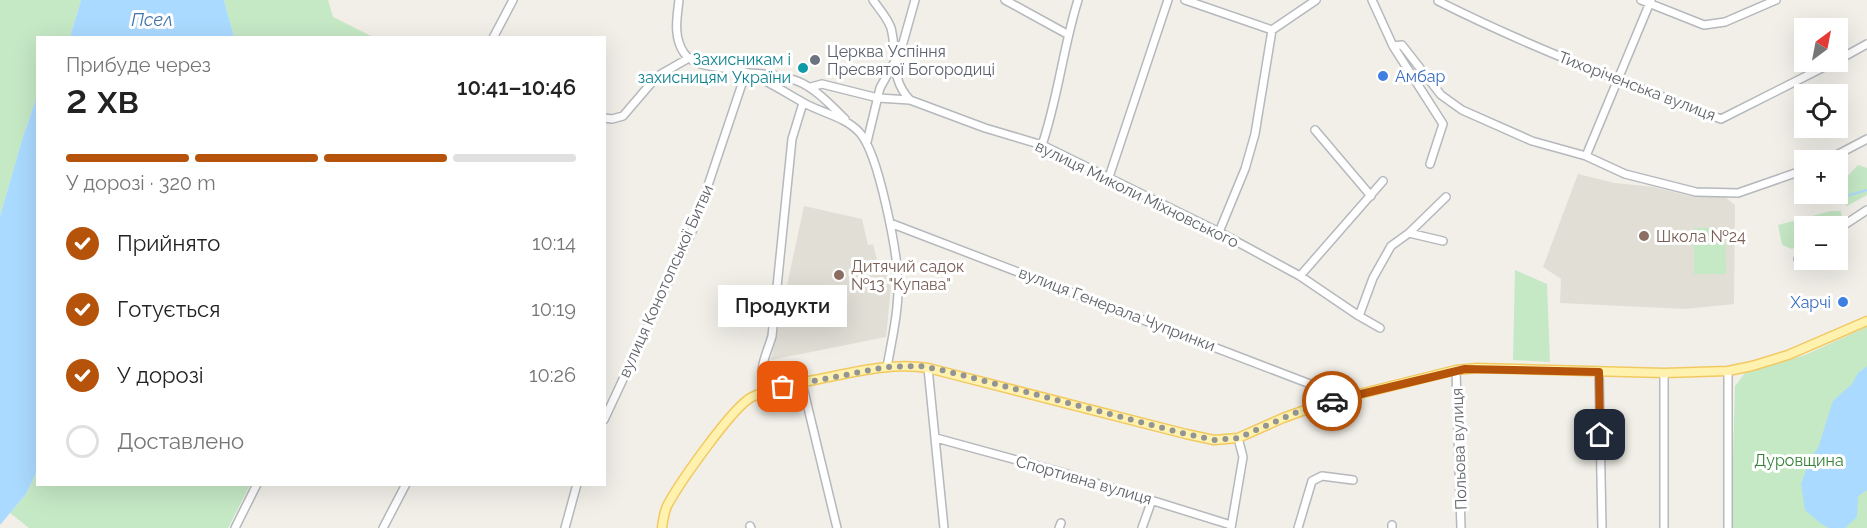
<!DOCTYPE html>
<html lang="uk">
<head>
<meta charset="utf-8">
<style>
	:root { --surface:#fff; --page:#f2f2f2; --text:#222; --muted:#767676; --line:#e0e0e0; --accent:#b45309 }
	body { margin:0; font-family:Raleway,sans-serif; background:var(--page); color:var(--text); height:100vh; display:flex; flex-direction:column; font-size:22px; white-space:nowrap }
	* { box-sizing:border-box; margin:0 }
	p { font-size:20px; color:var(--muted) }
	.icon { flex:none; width:33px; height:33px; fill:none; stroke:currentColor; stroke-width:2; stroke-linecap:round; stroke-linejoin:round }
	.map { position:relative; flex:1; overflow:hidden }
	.details { position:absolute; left:36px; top:36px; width:570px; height:450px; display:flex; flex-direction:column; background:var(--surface); border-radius:0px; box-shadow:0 6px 24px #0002 }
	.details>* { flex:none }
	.needle { width:39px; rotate:32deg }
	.fabs { position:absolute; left:1794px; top:18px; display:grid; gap:12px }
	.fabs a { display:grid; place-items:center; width:54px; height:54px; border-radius:0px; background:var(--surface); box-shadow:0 6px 24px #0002; font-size:30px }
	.pin { position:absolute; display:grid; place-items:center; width:51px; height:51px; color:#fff; margin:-26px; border-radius:12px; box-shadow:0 3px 9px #0006 }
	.courier { position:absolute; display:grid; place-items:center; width:60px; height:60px; margin:-30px; border:4px solid #b45309; border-radius:50%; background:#fff; color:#222; box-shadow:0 2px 8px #0007 }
	.bubble { position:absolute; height:42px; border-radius:0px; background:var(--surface); box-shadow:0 6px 24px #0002; font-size:20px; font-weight:600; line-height:42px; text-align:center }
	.summary em { font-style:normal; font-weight:600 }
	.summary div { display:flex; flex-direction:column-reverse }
	.summary { display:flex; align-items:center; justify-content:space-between; height:102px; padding:0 30px }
	h1 { font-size:39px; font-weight:600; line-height:45px }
	.bar { display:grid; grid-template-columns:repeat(4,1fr); gap:9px 6px; align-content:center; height:72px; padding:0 30px }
	.bar i { height:8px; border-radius:4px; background:var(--line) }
	.bar .selected { background:var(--accent) }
	.bar p { grid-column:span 4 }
	ol { padding:0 30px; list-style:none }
	li { display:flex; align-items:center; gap:18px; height:66px }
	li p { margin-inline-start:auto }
	li .icon { padding:6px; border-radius:50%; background:var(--accent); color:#fff; stroke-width:4 }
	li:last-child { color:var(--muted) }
	li i { width:33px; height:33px; border:3px solid var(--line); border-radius:50% }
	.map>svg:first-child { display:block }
</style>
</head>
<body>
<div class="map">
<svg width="1867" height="528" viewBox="0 0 1867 528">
	<rect width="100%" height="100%" fill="#f1efe8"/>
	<path fill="#e1ded6" d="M1578,174L1615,183L1654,187L1690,196L1725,197L1735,205L1734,304L1685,309L1560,303L1561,279L1543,267Z
		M804,206L862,219L868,245L873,244L878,264L887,263L891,286L886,337L771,360Z"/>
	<path fill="#c5e8c5" d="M0,0H81L70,37L38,38L37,96L22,140L0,216Z
		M224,0H328L333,17L373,37H234Z
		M1858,165L1867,168V195L1847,206L1842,198L1839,185Z
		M1831,211H1841L1842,219L1829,226H1804V242L1792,249L1782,245L1778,225Z
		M1694,228H1725L1726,274H1694Z
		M1515,270L1547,284L1550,362L1513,360Z
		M1867,327V528H1731L1735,386L1745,373L1805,355Z
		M37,471L38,484L250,485L228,528H29L10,513L26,494Z"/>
	<path fill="#aadaff" d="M81,0H224L234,37H70Z
		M37,96V471L26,494L0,525V216L22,140Z
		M1867,366V490L1858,496L1857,517L1845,528H1829L1821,524L1805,510L1801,484L1810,459L1818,448L1833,401L1852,384L1858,373Z"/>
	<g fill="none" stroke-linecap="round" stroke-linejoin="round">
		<path stroke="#aadaff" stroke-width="2" d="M1810,197L1833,200
			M1840,198L1867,190"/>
		<g stroke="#b5b8bc" stroke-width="10">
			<path id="minor" d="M679,0C677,18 673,37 684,53C697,71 729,65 748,73C768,81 786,93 804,103C822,113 846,117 860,133C879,155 897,251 898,281C899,310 892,339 887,367
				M873,0C879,9 887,17 891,28C898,55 889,78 910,100
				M1005,0L1067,34
				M1185,0L1272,30
				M1372,0L1393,46L1443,124L1430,164
				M1641,0L1704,25L1725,22L1776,0
				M1438,1C1529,47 1625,83 1721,119L1834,62
				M1272,30L1316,0
				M493,38L513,0
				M1393,46L1402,45L1441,95L1462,110L1532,141L1586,156L1625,174L1696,192L1738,193L1804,170
				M1838,60L1867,44
				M749,73C801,76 809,83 845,119
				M811,87L822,84L878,98L910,100L985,128L1042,145L1219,232L1300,276L1359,316L1380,328
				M604,118L612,119L623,116L653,81L661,74L689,58
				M1315,130L1371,196
				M867,142L880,88L901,50L915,0
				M1042,145C1058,98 1063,48 1078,0
				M1586,156L1651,0
				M1827,160L1867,139
				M1109,177L1168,0
				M890,223L1331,392L1342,399
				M1838,229L1867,210
				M1219,232L1245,169L1255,134L1272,30
				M1409,233L1443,241
				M1798,259L1804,255
				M1300,276L1383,181
				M1359,316L1373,278L1391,246L1409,233L1446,197
				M928,368L944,528
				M1456,370L1461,528
				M1599,372L1602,528
				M1664,373V528
				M802,383L837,528
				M765,392C758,365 765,360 772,336L792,139L803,103
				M604,420L694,227L746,72
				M936,438L1057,471L1231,525
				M750,526L751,528
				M235,528L257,484
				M383,528L406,484
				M565,528L577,484
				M1059,528L1061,523
				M1142,528L1152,500
				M1231,528L1243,457L1238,438
				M1298,528L1312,481L1322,476L1353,480
				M1392,528V525
				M1728,528V371"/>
		</g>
		<g stroke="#f2c960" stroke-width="11">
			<path id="major" d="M662,528C663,520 664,513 667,506C678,485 733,406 752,397C771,388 794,384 814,380C851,373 890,362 928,368L1186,434L1214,440L1238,438L1283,418L1327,402L1456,370L1477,368L1664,373L1728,371L1752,366L1788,355L1867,321"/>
		</g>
		<use href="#minor" stroke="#fff" stroke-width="7"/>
		<use href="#major" stroke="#fff2af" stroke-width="8"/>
	</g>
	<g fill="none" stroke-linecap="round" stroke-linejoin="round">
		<path stroke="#929495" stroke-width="6" stroke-dasharray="0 10.8" d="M783,387L886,367L920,366L946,371L1186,434L1214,440L1238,438L1295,413L1332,401"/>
		<path stroke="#b45309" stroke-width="8" d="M1332,401L1465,369L1599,372L1600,435"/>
	</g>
	<circle fill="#6b7280" stroke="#fff" stroke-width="2" cx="815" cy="60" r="6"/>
	<circle fill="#0f9aa8" stroke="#fff" stroke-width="2" cx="803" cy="68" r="6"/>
	<g fill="#3f7fe0" stroke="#fff" stroke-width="2">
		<circle cx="1383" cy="76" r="6"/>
		<circle cx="1843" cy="302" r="6"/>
	</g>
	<g fill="#8d6e63" stroke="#fff" stroke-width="2">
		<circle cx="1644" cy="236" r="6"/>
		<circle cx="839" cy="275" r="6"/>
	</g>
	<g text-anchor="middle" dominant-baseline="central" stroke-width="6" stroke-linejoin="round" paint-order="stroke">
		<g font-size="16" fill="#5b616d" stroke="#fff" text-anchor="start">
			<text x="827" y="51">Церква Успіння<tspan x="827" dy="18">Пресвятої Богородиці</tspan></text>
		</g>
		<g font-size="16" fill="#0d838f" stroke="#fff" text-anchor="end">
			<text x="791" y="59">Захисникам і<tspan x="791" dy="18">захисницям України</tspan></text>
		</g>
		<g font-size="16" fill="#366cbe" stroke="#fff" text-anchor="start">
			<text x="1395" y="76">Амбар</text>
			<text x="1831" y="302" text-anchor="end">Харчі</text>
		</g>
		<g font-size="16" fill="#5f6368" stroke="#fff">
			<text transform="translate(1637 86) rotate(21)">Тихоріченська вулиця</text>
			<text transform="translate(1137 194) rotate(26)">вулиця Миколи Міхновського</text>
			<text transform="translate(666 281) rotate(-66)">вулиця Конотопської Битви</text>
			<text transform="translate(1117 309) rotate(21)">вулиця Генерала Чупринки</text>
			<text transform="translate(1459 449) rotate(-92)">Польова вулиця</text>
			<text transform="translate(1084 480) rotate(16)">Спортивна вулиця</text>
		</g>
		<g font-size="16" fill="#785e54" stroke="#fff" text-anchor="start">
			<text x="1656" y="236">Школа №24</text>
			<text x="851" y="266">Дитячий садок<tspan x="851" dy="18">№13 "Купава"</tspan></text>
		</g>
		<g font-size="16" fill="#348238" stroke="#fff">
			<text x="1799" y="460">Дуровщина</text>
		</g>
		<g font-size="18" font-style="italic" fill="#4174aa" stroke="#fff">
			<text x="152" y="19">Псел</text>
		</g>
	</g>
</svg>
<div class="fabs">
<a><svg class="needle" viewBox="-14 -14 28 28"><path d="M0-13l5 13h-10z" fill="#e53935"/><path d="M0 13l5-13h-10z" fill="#767676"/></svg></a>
<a><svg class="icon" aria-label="locate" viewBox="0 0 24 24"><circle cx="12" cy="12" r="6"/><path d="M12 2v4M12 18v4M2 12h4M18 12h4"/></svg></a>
<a>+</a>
<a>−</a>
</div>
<div class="pin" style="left:783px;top:387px;background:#ea580c"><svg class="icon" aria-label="bag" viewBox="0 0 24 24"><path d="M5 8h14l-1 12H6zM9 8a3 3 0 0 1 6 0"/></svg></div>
<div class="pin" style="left:1600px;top:435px;background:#1f2937"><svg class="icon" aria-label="home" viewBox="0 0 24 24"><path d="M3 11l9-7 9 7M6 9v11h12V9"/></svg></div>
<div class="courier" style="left:1332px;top:401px"><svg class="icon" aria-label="car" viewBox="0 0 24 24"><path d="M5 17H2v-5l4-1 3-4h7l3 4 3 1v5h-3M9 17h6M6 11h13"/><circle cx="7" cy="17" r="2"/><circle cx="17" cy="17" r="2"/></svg></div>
<div class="bubble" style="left:718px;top:285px;width:129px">Продукти</div>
<section class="details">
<div class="summary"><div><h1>2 хв</h1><p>Прибуде через</p></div><em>10:41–10:46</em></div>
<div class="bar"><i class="selected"></i><i class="selected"></i><i class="selected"></i><i></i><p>У дорозі · 320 m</p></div>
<ol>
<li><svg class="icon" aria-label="check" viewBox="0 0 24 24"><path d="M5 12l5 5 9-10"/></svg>Прийнято<p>10:14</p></li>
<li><svg class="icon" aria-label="check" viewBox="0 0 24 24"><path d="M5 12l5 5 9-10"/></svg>Готується<p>10:19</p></li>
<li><svg class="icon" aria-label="check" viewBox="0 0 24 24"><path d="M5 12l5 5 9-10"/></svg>У дорозі<p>10:26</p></li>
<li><i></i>Доставлено</li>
</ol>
</section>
</div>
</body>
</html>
